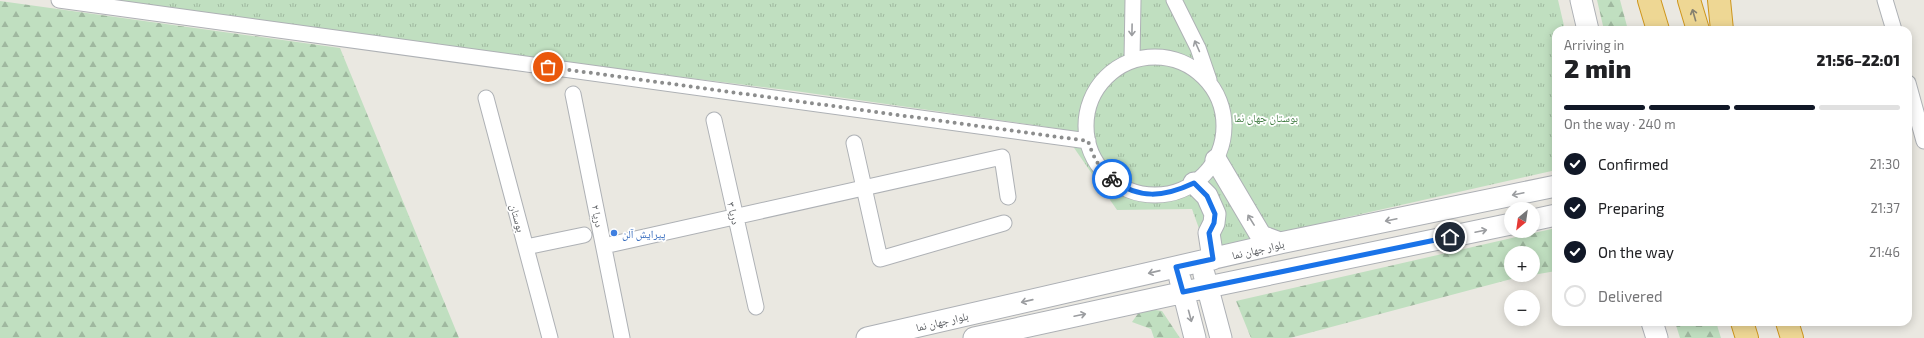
<!DOCTYPE html>
<html lang="en">
<head>
<meta charset="utf-8">
<style>
	:root { --surface:#fff; --page:#f2f2f2; --text:#202124; --muted:#757577; --line:#e0e0e0; --accent:#111827 }
	body { margin:0; font-family:"Exo 2","Noto Naskh Arabic",sans-serif; background:var(--page); color:var(--text); height:100vh; display:flex; flex-direction:column; font-size:15px; white-space:nowrap }
	* { box-sizing:border-box; margin:0 }
	p { font-size:13px; color:var(--muted) }
	.icon { flex:none; width:22px; height:22px; fill:none; stroke:currentColor; stroke-width:2; stroke-linecap:round; stroke-linejoin:round }
	.map { position:relative; flex:1; overflow:hidden }
	.details { position:absolute; left:1552px; top:26px; width:360px; height:300px; display:flex; flex-direction:column; background:var(--surface); border-radius:12px; box-shadow:0 2px 10px #0003 }
	.details>* { flex:none }
	.needle { width:26px; rotate:209deg }
	.buttons { position:absolute; left:1504px; top:202px; display:grid; gap:8px }
	.buttons a { display:grid; place-items:center; width:36px; height:36px; border-radius:50%; background:var(--surface); box-shadow:0 2px 10px #0003; font-size:20px }
	.pin { position:absolute; display:grid; place-items:center; width:34px; height:34px; color:#fff; margin:-17px; border:2px solid #fff; border-radius:50%; box-shadow:0 1px 4px #0007 }
	.courier { position:absolute; display:grid; place-items:center; width:40px; height:40px; margin:-20px; border:3px solid #1a73e8; border-radius:50%; background:#fff; color:#222; box-shadow:0 1px 5px #0007 }
	.overview em { font-style:normal; font-weight:800 }
	.overview div { display:flex; flex-direction:column-reverse }
	.overview { display:flex; align-items:center; justify-content:space-between; height:68px; padding:0 12px }
	h1 { font-size:26px; font-weight:800; line-height:30px }
	.bar { display:grid; grid-template-columns:repeat(4,1fr); gap:6px 4px; align-content:center; height:48px; padding:0 12px }
	.bar i { height:5px; border-radius:3px; background:var(--line) }
	.bar .on { background:var(--accent) }
	.bar p { grid-column:span 4 }
	ol { padding:0 12px; list-style:none }
	li { display:flex; align-items:center; gap:12px; height:44px }
	li p { margin-inline-start:auto }
	li .icon { padding:4px; border-radius:50%; background:var(--accent); color:#fff; stroke-width:4 }
	li:last-child { color:var(--muted) }
	li i { width:22px; height:22px; border:2px solid var(--line); border-radius:50% }
	.map>svg:first-child { display:block }
</style>
</head>
<body>
<div class="map">
<svg width="1924" height="338" viewBox="0 0 1924 338">
	<defs>
		<pattern id="forest-firs" width="22" height="20" patternUnits="userSpaceOnUse"><rect width="22" height="20" fill="#c0dfc0"/><path d="M5 1l3.5 6h-7zM16 11l3.5 6h-7z" fill="#9fb89f"/></pattern>
		<pattern id="park-tufts" width="24" height="20" patternUnits="userSpaceOnUse"><rect width="24" height="20" fill="#c0dfc0"/><path d="M3 7l-1-3M5 7V3M7 7l1-3M15 17l-1-3M17 17v-4M19 17l1-3" fill="none" stroke="#9fb89f"/></pattern>
	</defs>
	<rect width="100%" height="100%" fill="#eae8e1"/>
	<path fill="url(#forest-firs)" fill-rule="evenodd" d="M1597,0H1620L1628,30H1604Z
		M0,1L340,48L459,338H0Z
		M1556,228V271L1515,278L1290,338H1251L1236,301ZM1511,253H1533V275H1511Z
		M1142,308L1162,311L1180,338H1154L1151,329L1132,322Z
		M1675,322H1716L1721,338H1680Z"/>
	<path fill="url(#park-tufts)" d="M77,0H1558L1565,30H1556V170L1348,217L1207,251L1192,209L1117,210L1061,129L795,91L163,13Z"/>
	<g fill="none" stroke-linecap="round" stroke-linejoin="round">
		<g stroke="#aeb1b5" stroke-width="17">
			<path id="street" d="M59,0L1088,141
				M1174,0L1198,48L1209,80
				M1885,0L1894,30
				M1086 126a69 69 0 1 1 138 0a69 69 0 1 1-138 0Z
				M1132,60L1133,0
				M1908,83L1924,141
				M573,94L622,338
				M486,98L550,338
				M714,120L756,307
				M854,143L880,259L1004,223
				M604,246L1002,157L1008,197
				M526,247L584,235"/>
		</g>
		<g stroke="#adb0b5" stroke-width="23">
			<path id="secondary" d="M1581,0L1588,30
				M1216,160L1261,236L1280,243
				M1194,183L1207,196L1215,214L1214,223L1209,233L1213,259
				M1533,220L1556,215
				M1204,274L1221,338
				M1180,279L1195,338
				M1652,322L1657,338
				M867,338L1280,243L1556,186
				M974,338L1208,287L1511,224"/>
		</g>
		<g stroke="#ce961d" stroke-width="24">
			<path id="highway" d="M1649,0L1658,30
				M1689,0L1698,30
				M1719,0L1722,30
				M1742,322L1747,338
				M1787,322L1792,338"/>
		</g>
		<use href="#street" stroke="#fff" stroke-width="15"/>
		<use href="#secondary" stroke="#fff" stroke-width="21"/>
		<use href="#highway" stroke="#eed794" stroke-width="22"/>
	</g>
	<defs><path id="oneway-shaft" d="M-6 0H5M1.5-3L5.5 0L1.5 3" fill="none" stroke-width="1.6" stroke-linecap="round" stroke-linejoin="round"/></defs>
	<use stroke="#868170" href="#oneway-shaft" transform="translate(1694 15) rotate(-106)"/>
	<g stroke="#9b9da0">
		<use href="#oneway-shaft" transform="translate(1132 30) rotate(91)"/>
		<use href="#oneway-shaft" transform="translate(1197 46) rotate(-114)"/>
		<use href="#oneway-shaft" transform="translate(1518 194) rotate(168)"/>
		<use href="#oneway-shaft" transform="translate(1251 220) rotate(-122)"/>
		<use href="#oneway-shaft" transform="translate(1391 220) rotate(168)"/>
		<use href="#oneway-shaft" transform="translate(1481 231) rotate(-12)"/>
		<use href="#oneway-shaft" transform="translate(1154 272) rotate(167)"/>
		<use href="#oneway-shaft" transform="translate(1027 301) rotate(167)"/>
		<use href="#oneway-shaft" transform="translate(1080 315) rotate(-12)"/>
		<use href="#oneway-shaft" transform="translate(1190 316) rotate(75)"/>
	</g>
	<g fill="none" stroke-linecap="round" stroke-linejoin="round">
		<path stroke="#8c8d8d" stroke-width="4" stroke-dasharray="0 7.2" d="M548,67L1088,141C1093,156 1099,169 1112,179"/>
		<path stroke="#1a73e8" stroke-width="5" d="M1112,179C1139,200 1164,197 1194,183L1207,196L1215,214L1214,223L1209,233L1213,259L1176,267L1183,292L1450,237"/>
	</g>
	<circle fill="#3f7fe0" stroke="#fff" stroke-width="1.5" cx="614" cy="233" r="4"/>
	<g text-anchor="middle" dominant-baseline="central" stroke-width="3.5" stroke-linejoin="round" paint-order="stroke">
		<g font-size="11" fill="#3e7a40" stroke="#fff">
			<text x="1266" y="117">بوستان جهان نما</text>
		</g>
		<g font-size="11" fill="#595c60" stroke="#fff">
			<text transform="translate(734 213) rotate(77)">دریا ۳</text>
			<text transform="translate(598 216) rotate(79)">دریا ۲</text>
			<text transform="translate(518 218) rotate(75)">بوستان</text>
			<text transform="translate(1258 249) rotate(-13)">بلوار جهان نما</text>
			<text transform="translate(942 321) rotate(-13)">بلوار جهان نما</text>
		</g>
		<g font-size="11" fill="#366cbe" stroke="#fff" text-anchor="start">
			<text x="622" y="233">پیرایش آلن</text>
		</g>
	</g>
</svg>
<div class="buttons">
<a><svg class="needle" viewBox="-14 -14 28 28"><path d="M0-13l5 13h-10z" fill="#e53935"/><path d="M0 13l5-13h-10z" fill="#757577"/></svg></a>
<a>+</a>
<a>−</a>
</div>
<div class="pin" style="left:548px;top:67px;background:#ea580c"><svg class="icon" aria-label="bag" viewBox="0 0 24 24"><path d="M5 8h14l-1 12H6zM9 8a3 3 0 0 1 6 0"/></svg></div>
<div class="pin" style="left:1450px;top:237px;background:#1f2937"><svg class="icon" aria-label="home" viewBox="0 0 24 24"><path d="M3 11l9-7 9 7M6 9v11h12V9"/></svg></div>
<div class="courier" style="left:1112px;top:179px"><svg class="icon" aria-label="bike" viewBox="0 0 24 24"><circle cx="6" cy="16" r="4"/><circle cx="18" cy="16" r="4"/><path d="M6 16l4-8h5l3 8M10 8l3 8H6M13 5h3"/></svg></div>
<section class="details">
<div class="overview"><div><h1>2 min</h1><p>Arriving in</p></div><em>21:56–22:01</em></div>
<div class="bar"><i class="on"></i><i class="on"></i><i class="on"></i><i></i><p>On the way · 240 m</p></div>
<ol>
<li><svg class="icon" aria-label="check" viewBox="0 0 24 24"><path d="M5 12l5 5 9-10"/></svg>Confirmed<p>21:30</p></li>
<li><svg class="icon" aria-label="check" viewBox="0 0 24 24"><path d="M5 12l5 5 9-10"/></svg>Preparing<p>21:37</p></li>
<li><svg class="icon" aria-label="check" viewBox="0 0 24 24"><path d="M5 12l5 5 9-10"/></svg>On the way<p>21:46</p></li>
<li><i></i>Delivered</li>
</ol>
</section>
</div>
</body>
</html>
